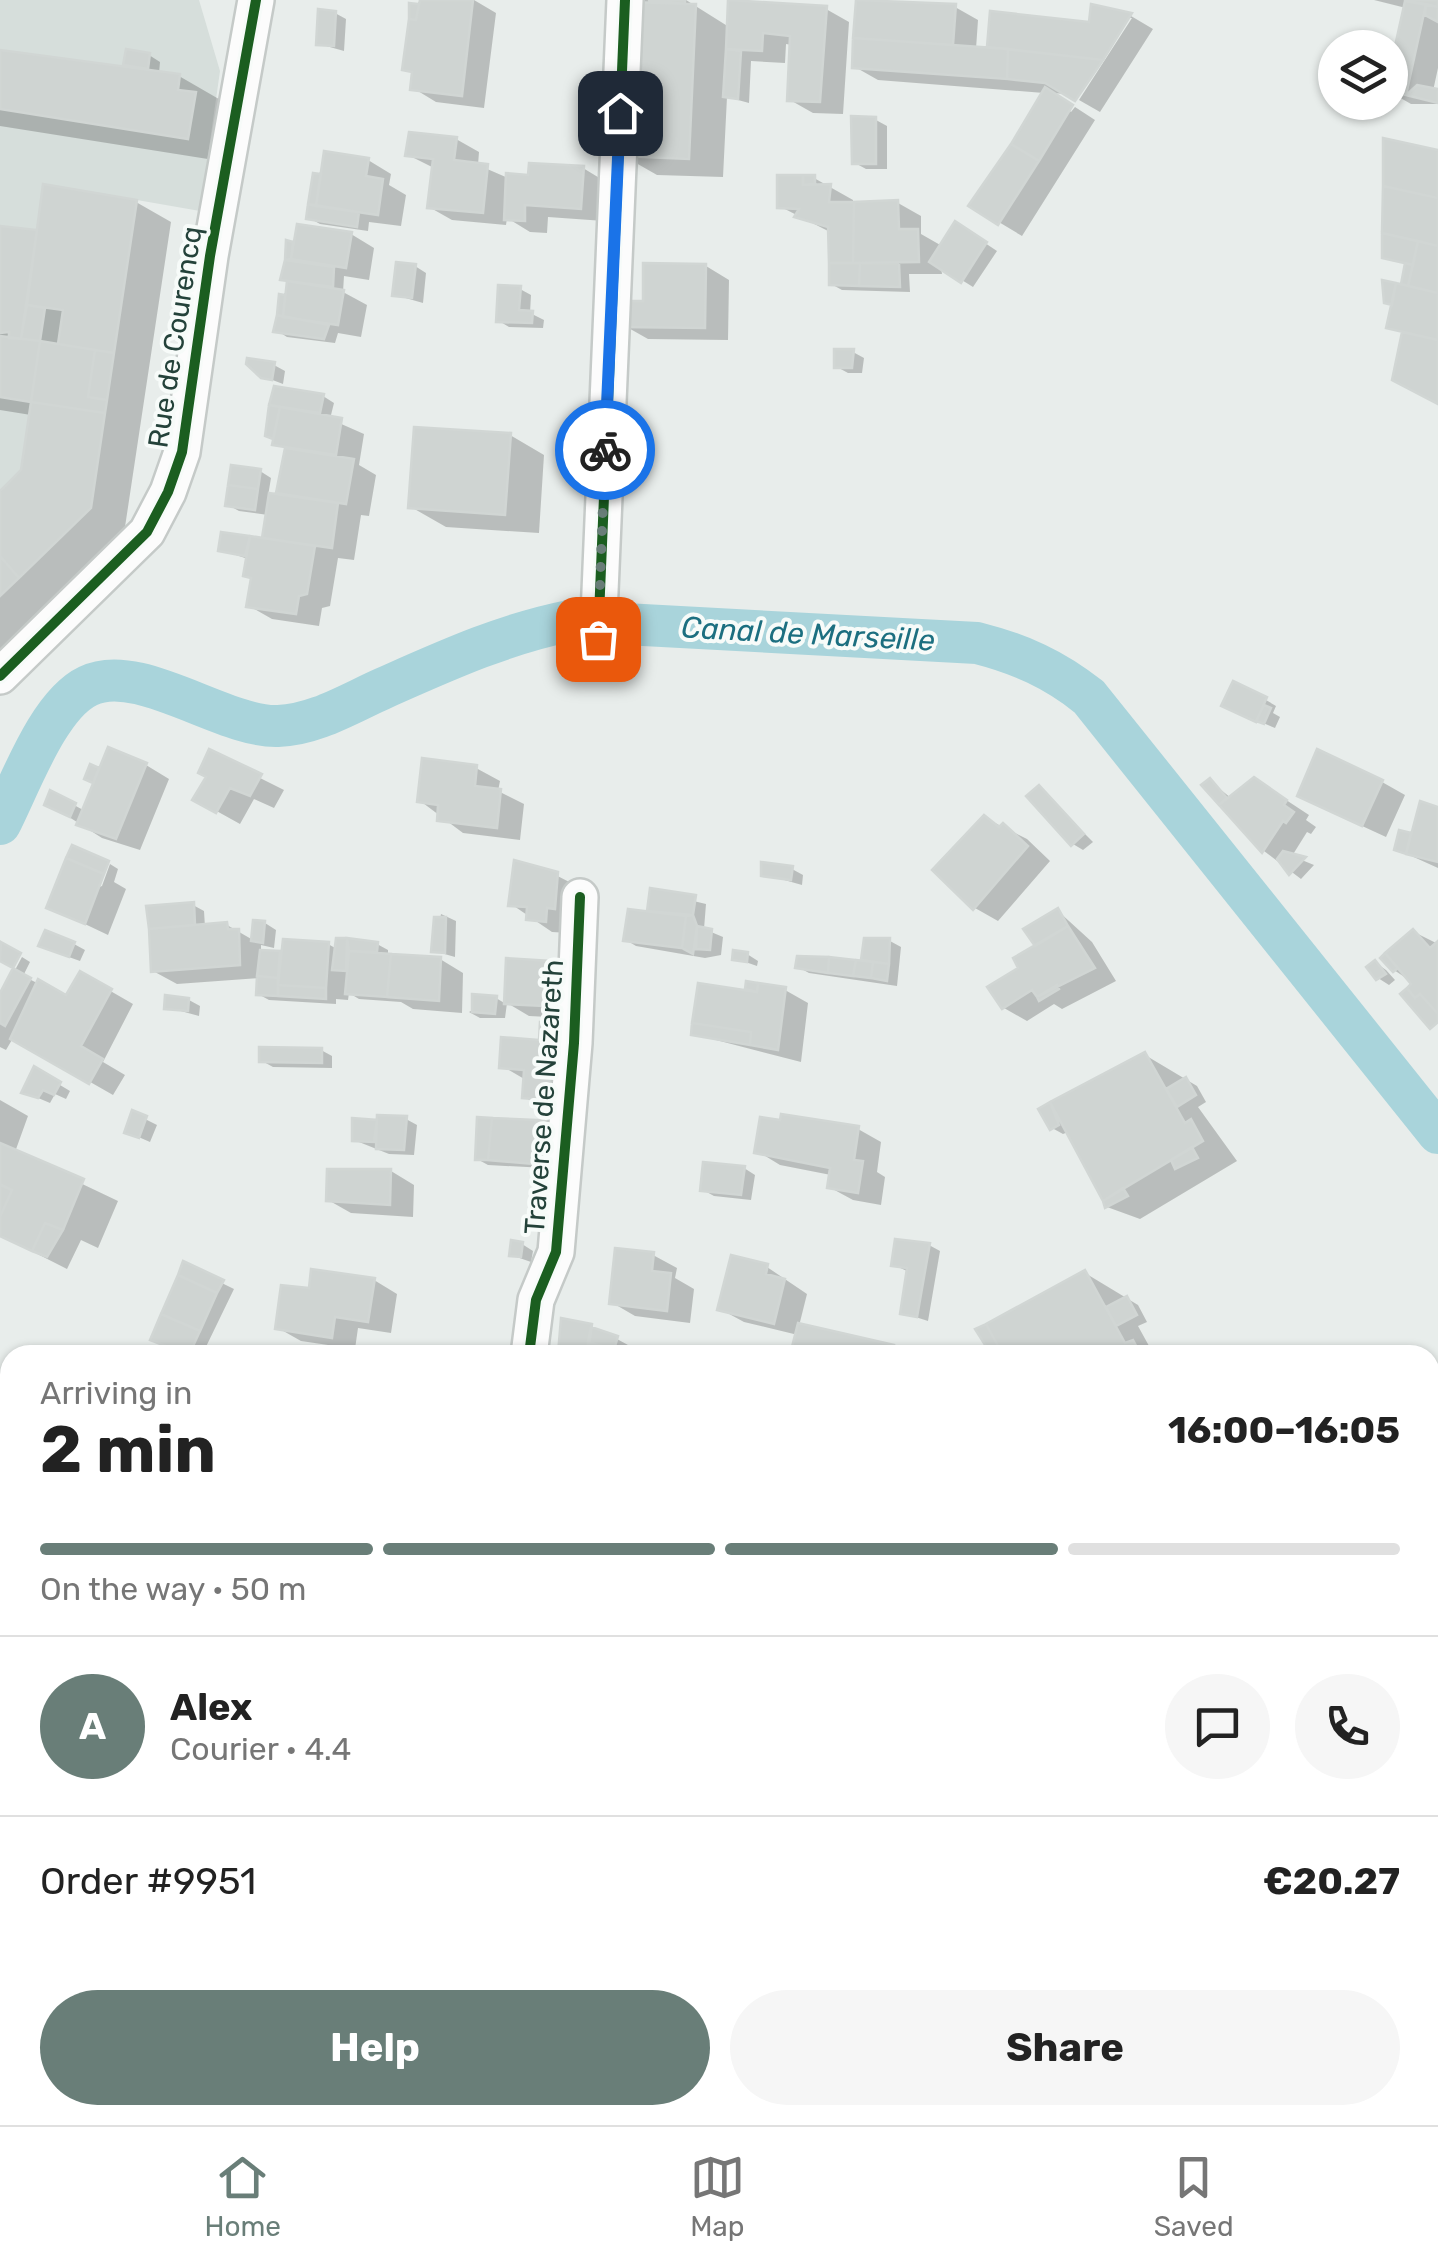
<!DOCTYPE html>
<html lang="en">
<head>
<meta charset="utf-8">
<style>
	:root { --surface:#fff; --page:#f6f6f6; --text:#222; --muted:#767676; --line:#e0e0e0; --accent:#697e78 }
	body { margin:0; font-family:Rubik,sans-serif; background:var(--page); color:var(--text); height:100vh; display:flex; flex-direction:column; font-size:38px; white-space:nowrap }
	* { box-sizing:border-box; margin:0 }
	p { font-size:32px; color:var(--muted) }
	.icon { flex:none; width:55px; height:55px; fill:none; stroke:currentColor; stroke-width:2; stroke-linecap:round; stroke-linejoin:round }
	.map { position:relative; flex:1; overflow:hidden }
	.drawer { position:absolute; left:0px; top:1345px; width:1440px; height:780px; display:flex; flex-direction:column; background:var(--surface); border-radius:30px 30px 0 0; box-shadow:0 2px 8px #0004 }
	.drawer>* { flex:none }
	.buttons { position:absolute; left:1318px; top:30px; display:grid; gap:20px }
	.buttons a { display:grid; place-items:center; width:90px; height:90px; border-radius:50%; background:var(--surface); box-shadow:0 2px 8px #0004; font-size:50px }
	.pin { position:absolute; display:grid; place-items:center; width:85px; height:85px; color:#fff; margin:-42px; border-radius:20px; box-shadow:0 5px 15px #0006 }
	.courier { position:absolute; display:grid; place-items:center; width:100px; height:100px; margin:-50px; border:8px solid #1a73e8; border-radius:50%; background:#fff; color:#222; box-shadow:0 2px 12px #0007 }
	.summary em { font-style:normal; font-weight:700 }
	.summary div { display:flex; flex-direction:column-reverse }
	.summary { display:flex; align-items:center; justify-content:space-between; height:170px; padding:0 40px }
	h1 { font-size:65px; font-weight:700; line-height:75px }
	.bar { display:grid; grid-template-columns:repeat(4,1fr); gap:15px 10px; align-content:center; height:120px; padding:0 40px }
	.bar i { height:12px; border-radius:8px; background:var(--line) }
	.bar .on { background:var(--accent) }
	.bar p { grid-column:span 4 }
	.line { display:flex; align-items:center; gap:25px; padding:0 40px; border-top:2px solid var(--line) }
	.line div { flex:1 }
	.round { display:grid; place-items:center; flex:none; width:105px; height:105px; border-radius:52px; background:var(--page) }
	.action { display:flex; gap:20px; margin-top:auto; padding:20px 40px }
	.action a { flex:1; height:115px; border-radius:60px; background:var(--accent); color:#fff; font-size:40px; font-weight:700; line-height:115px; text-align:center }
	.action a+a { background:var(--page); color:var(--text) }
	.dock { display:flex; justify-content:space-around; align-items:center; height:140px; border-top:2px solid var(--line); background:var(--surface); font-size:28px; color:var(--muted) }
	.dock a { display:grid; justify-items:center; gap:5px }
	.dock .on { color:var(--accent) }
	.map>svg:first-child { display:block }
</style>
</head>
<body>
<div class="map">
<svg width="1438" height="2125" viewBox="0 0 1438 2125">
	<rect width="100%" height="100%" fill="#e8edeb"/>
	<path fill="#d6dedb" d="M0,0H199L220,71L200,211L137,200L91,508L0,597Z"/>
	<path fill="#0003" fill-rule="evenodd" d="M440,0H474L496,13L484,108L436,102L413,88L415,74L405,69L418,6Z
		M630,0H686L729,27L826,9L849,22L843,114L813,113L790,100L792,45L786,44L785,63L751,61L749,103L727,97L723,177L657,175L622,155Z
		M858,0L955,7L978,20L976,49H989L992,14L1091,24L1093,7L1131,16L1153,29L1100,112L1079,100L1132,18H1126L1069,94L1051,93L1071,112L1075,107L1095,120L1022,236L972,206L1044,93L878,80L855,67Z
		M1374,0H1438V68L1433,91L1438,92V104H1411L1390,92L1406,8Z
		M335,13L346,19L344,51L319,44Z
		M0,52L135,70L126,64L149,55L160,62L159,73L179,76L224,102L233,163L0,126Z
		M876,120L887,126V169H866L855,163Z
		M456,139L479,152L478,165L508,178L583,168L606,182L604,221L548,217L547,233L530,232L507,218L506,225L452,220L429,207L434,168L408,155Z
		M368,160L391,174L389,185L406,195L401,226L369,222L368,231L320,224L309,218Z
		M779,178H814L853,200V204L898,203L921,216V234L942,246L967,231L997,251L973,287L941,267L942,274H909L910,292L842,290L831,284L830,232L779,206Z
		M136,202L171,222L125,527L0,649V495L23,471L31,415L0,410V228L39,233Z
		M351,234L374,248L369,280L344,276L343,292L367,305L361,337L338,333L335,343L287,337L276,330L282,297L288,300L289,282L283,279L288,243L296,246Z
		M415,266L426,273L423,303L395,295Z
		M706,266L729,280L728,340L648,339L625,326L645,303Z
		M520,289L531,295L530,313L544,320L543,328L509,327L499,321Z
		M853,352L864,358L862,373H848L837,367Z
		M274,365L285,371L283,384L262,376Z
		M276,389L323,396L334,403L330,419L364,434L359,465L376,475L369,516L361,515L354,560L338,558L330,606L322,608L319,626L272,619L249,606L253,579L248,559L221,550L223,535L264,541L268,515L239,511L228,505L260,471L271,478L268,496H278L287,450L268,434Z
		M510,435L544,455L539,533L446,527L411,507Z
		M1266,700L1276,706L1273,713L1280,717L1275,728L1235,711Z
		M210,753L284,790L274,808L254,799L240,824L195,799L209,777Z
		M146,765L169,779L140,850L102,838L58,810L74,805L85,811L96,783L87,778L92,768L101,772Z
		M476,768L500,781L498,791L524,804L520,840L463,833L419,800Z
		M1210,781L1231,798L1277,794L1309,815L1306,820L1316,827L1311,834L1307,832L1292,856L1314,865L1301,879L1264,851L1205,785Z
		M1382,782L1405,795L1386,837L1323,808Z
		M1039,788L1093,842L1083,850L1073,844Z
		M1438,809V868L1396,849Z
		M985,818L1027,839L1050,861L998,921L975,908Z
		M516,863L538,866L581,888L569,933L552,932L511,904Z
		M110,864L118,869L114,882L126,889L108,935L49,907L102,886Z
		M792,869L803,875L802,885L763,874Z
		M652,891L706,904L704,929L723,937L721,955L705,958L636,946L626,940L649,914Z
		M193,905L204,911L205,927L227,925L253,940L265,923L276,930L274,948L261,945V953L284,956L328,944L337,949L338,940L377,944L388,950V956L440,959L463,973L462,1013L413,1009L401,1002L359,999L349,993L348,1000L336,999V1004L269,1000L258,994L260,978L177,984L153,971Z
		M1058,911L1092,942L1116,981L1062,1009L1054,1004L1027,1021L1004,1008Z
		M441,914L456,921L455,957L434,951Z
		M1414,932L1438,944V1018L1415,984L1394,970Z
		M866,940L890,941L901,947L897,986L809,973L798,967L863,963Z
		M74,944L85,950L80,961L52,951Z
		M747,954L758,961L757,966L734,958Z
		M22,957L30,962L23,976L67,998L81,974L133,1004L103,1062L125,1075L113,1095L13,1038L6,1050L0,1047V998Z
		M508,960L588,1019L529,1016L507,1003L505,1018H480L469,1012L496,998L506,1004Z
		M1376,963L1386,970L1395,980L1389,985L1378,978Z
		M748,988L785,990L808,1003L801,1062L693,1034L757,994Z
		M189,1000L200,1006L199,1016L166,1007Z
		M504,1040L580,1113L548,1110L524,1097L526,1080L502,1066Z
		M321,1050L332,1056V1068L273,1067L262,1061Z
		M1145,1055L1197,1086L1206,1102L1198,1107L1237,1161L1140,1219L1107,1207L1068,1132L1063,1134L1052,1128L1041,1110Z
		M35,1070L70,1091L66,1099L55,1094L50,1103L24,1092Z
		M0,1100L28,1116L15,1152L118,1201L98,1248L81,1240L67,1269L0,1235Z
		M133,1113L157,1125L150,1142L127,1132Z
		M406,1119L417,1125L414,1155L389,1154L354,1140L355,1121Z
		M555,1123L565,1169L488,1165L477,1159Z
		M858,1129L881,1142L877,1172L885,1177L881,1205L853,1200L829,1187L831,1175L780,1165L757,1151Z
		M744,1168L755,1175L751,1200L714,1196L703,1190Z
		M391,1171L414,1185L413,1217L351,1213L328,1200Z
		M522,1244L533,1251L531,1262L511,1255Z
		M929,1245L940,1251L928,1321L903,1313L909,1272L894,1265Z
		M653,1255L677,1268L675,1278L694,1289L690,1323L635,1316L611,1302Z
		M185,1265L234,1289L202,1355H185L163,1345Z
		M767,1267L807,1294L799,1326L893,1347L907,1355H793L798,1335L744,1322L720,1309Z
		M1085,1273L1138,1305L1147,1322L1138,1326L1154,1355H1001L990,1349L979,1330ZM988,1338L1001,1345V1351L986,1342Z
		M374,1280L397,1294L391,1333L358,1328L355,1349L301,1341L278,1328Z
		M563,1322L617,1339L628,1345L625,1355H565L560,1352Z
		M1430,1514L1437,1527L1430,1531Z
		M0,1553L10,1556V1687L0,1683Z
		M1438,1798V1825L1430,1827V1799Z
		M0,1809L10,1813V1898L0,1893Z
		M10,2110V2115H47L55,2125H0V2118Z
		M102,2115H145L147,2125H111Z
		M231,2115H304L308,2125H211Z
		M874,2115H930L925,2125L910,2121L897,2125Z
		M1205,2115H1312L1321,2125H1222Z"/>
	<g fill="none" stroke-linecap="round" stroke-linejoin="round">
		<path stroke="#a9d4db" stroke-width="42" d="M0,824C20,785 48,705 88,686C138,661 224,728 278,726C315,725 350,703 384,688C445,661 504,634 569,621L977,643C1020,654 1054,669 1089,697L1438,1133"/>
	</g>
	<path fill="#cfd4d2" stroke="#d1d6d4" stroke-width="2.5" d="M420,0H473L462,96L410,90L412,72L402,70L409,19L416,20Z
		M648,0H685V4Z
		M728,0L827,6L820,102L787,101L790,36L763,33L762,51L726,49Z
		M856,0L956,4L953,45L853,38Z
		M1438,0V7L1405,1V0Z
		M1405,1L1426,4L1406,95L1390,92V69Z
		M627,2L696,4L689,159L620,156Z
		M409,3L419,4L416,20L409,19Z
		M1091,4L1132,13L1103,60L987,47L990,11L1089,22Z
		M1426,4L1438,7V22L1425,15Z
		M318,9L336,11L334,46L316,45Z
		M853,38L1008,49L1007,79L852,68Z
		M126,49L150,53L148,69L123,65Z
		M726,49L741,51L738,99L723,97Z
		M1008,49L1103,60L1075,101L1045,83L1007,79Z
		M0,50L180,74L178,90L196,92L188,139L0,109Z
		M1417,85L1438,89V103L1406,95Z
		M1045,87L1073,105L1039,161L1011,144Z
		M851,116L876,117V164H852Z
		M409,132L457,137L454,160L488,164L483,213L427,208L433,159L405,156Z
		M1383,138L1438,150V198L1383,186Z
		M1011,144L1039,161L998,225L968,206Z
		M324,151L369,158L366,176L383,179L378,215L316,206Z
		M529,163L584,166L581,209L525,205V221L504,220L506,173L528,175Z
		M313,173L321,174L316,206L308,204Z
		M777,175H803V185L831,184L829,202H854L853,263H829L828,227L794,217L799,209L777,208Z
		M803,175H815V184L803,185Z
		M43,184L137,200L114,353L58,344L63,310L27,305Z
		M1383,186L1438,198V246L1382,233Z
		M898,200L899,229H918L919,262L853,263L854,202Z
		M308,204L359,212L357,227L306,219Z
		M955,221L987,242L961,283L929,262Z
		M297,224L352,232L346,268L291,259Z
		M0,226L37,230L21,339L9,338V332L0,333Z
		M1382,233L1418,241L1413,265L1382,258Z
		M286,240L293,242L291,259L285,260Z
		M1418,241L1438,246V293L1408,286Z
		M285,260L334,267L333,287L280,280Z
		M396,262L416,264L412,298L392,296Z
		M643,263L706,264L705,328L622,327V301H643Z
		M829,263H860L859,286L829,285Z
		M860,263H899L900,287L859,286Z
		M1405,263L1413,265L1408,286L1401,284Z
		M1382,280L1396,283L1392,305L1384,303Z
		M287,281L344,290L338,325L283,317Z
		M1396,283L1438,293V340L1386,328Z
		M498,285L521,286L519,310L533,311L532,323L496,322Z
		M279,294L285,295L283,317L277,315Z
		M27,305L45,308L40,341L21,339Z
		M277,315L329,325L324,339L273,332Z
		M1402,332L1438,340V404L1392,380Z
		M0,336L40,341L31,402L0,397Z
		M40,341L95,350L88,397L107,400L105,413L31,402Z
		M834,349H854L852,368H834Z
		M95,350L114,353L107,400L88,397Z
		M247,358L275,362L272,380L261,378L246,364Z
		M274,386L324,394L320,413L269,405Z
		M31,402L105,413L91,508L19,578L0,556V491L21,470Z
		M269,405L280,407L273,439L265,436Z
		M280,407L342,418L336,455L272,445Z
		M414,427L511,433L505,515L408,508Z
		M285,448L354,459L346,504L276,493Z
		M231,465L261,469L258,489L228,485Z
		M228,485L258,489L255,510L225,506Z
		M269,493L338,503L332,548L262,538Z
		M221,532L250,536L245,556L218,551Z
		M250,536L315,546L307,594L299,596L296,614L246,607L251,578L243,576Z
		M0,556L19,578L0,596Z
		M1233,681L1267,697L1256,722L1221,706Z
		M1264,705L1271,708L1264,724L1256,721Z
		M108,747L147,763L116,839L76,825Z
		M209,749L262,774L250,796L230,788L216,813L192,800L206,777L198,773Z
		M1317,749L1383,780L1362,826L1297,796Z
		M422,758L477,765L475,786L501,789L497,828L437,821L438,805L417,802Z
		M90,764L99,768L93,783L84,779Z
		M1254,777L1287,800L1284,805L1294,812L1286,823L1283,821L1262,853L1219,805Z
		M1210,778L1227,798L1219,805L1201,785Z
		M1039,785L1084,834L1071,846L1026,796Z
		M50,790L76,803L70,817L44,805Z
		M1420,801L1438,807V862L1406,854Z
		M984,815L999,827L1003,823L1028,846L973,910L932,870Z
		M1399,830L1411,833L1406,854L1394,850Z
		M72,845L109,861L104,874L66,858Z
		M1283,851L1306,857L1289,875L1277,859Z
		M66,858L104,874L85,924L46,908Z
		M514,860L558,872L555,909L547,908L546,922L526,920L527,907L508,906Z
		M761,862L793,866L791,880L761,876Z
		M650,888L696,895L693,915L647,911Z
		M194,902L195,925L149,929L146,906Z
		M1058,908L1068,926L1035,946L1023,929Z
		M628,909L686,916L682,948L623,941Z
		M693,915L697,926L693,954L682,948L686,916Z
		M434,917H446L445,953L431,952Z
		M253,920L265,921L263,943L251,941Z
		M227,922L228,929H239L240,965L151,972L149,929Z
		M697,926L712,929L710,950L696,949Z
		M1068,926L1095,968L1037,997L1032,990L1002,1009L987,987L1018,968L1013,958Z
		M1413,929L1430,948L1438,941V1014L1420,994L1415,998L1407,988L1411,984L1385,953Z
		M45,930L75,942L69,957L38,946Z
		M336,938H347L346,971L332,970Z
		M347,938L378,942L377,952L349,951Z
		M864,938H890L889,964L861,960Z
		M283,939L329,942L326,988L278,985Z
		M1,942L21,953L13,968L0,961Z
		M260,950L280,951L278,978L257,976Z
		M733,950L748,952L747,962L732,960Z
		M349,951L391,954L387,997L345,994Z
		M1385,953L1398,968L1393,972L1380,958Z
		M391,954L441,957L439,1001L387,997Z
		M797,956L829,957L828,973L795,968Z
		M829,957L856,960L853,976L828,973Z
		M506,958L567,962L565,1007L504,1004Z
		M856,960L873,962L871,978L853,976Z
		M1375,960L1386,974L1376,980L1366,967Z
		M873,962L889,964L887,981L871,978Z
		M13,968L31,978L5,1026L0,1023V993Z
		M80,971L112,989L81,1046L103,1059L89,1084L10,1039L38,979L66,995Z
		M257,976L278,978V996L256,995Z
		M746,981L758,983L757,992L745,989Z
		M698,983L757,992L758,983L786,987L778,1050L750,1045L751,1032L692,1023Z
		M278,985L326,988V999L278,996Z
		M1057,985L1059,989L1039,1001L1037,997Z
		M1407,988L1415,998L1420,994L1438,1014V1022L1430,1029L1400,994Z
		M472,994L497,996L495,1014L472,1012Z
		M165,995L189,998L188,1011L164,1009Z
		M563,1021L558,1101L522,1098L524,1070L499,1068L501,1037L539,1040L540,1022Z
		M692,1023L751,1032L750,1045L691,1035Z
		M259,1047L322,1048V1063L259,1062Z
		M1145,1052L1185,1123L1191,1119L1203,1141L1103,1201L1050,1102Z
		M34,1066L61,1082L54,1095L43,1090L38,1098L21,1093Z
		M1186,1077L1196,1095L1177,1107L1166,1089Z
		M1050,1102L1059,1125L1050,1130L1038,1109Z
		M132,1110L147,1116L139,1138L124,1133Z
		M781,1114L859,1126L854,1160L863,1161L858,1193L827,1188L830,1168L754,1153L760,1117L780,1120Z
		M377,1115L407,1116L404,1150L376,1149Z
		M477,1117L492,1118L488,1160H475Z
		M352,1118L377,1120L374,1142L352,1141Z
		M492,1118L536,1120L533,1164L488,1160Z
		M536,1120H556L555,1165L533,1164Z
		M0,1143L84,1179L63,1230L45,1223L32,1251L0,1236V1217L12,1190L0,1185Z
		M1192,1147L1198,1158L1175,1169L1171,1160Z
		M703,1162L745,1166L741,1195L700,1191Z
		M327,1169H391L390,1205L326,1201Z
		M0,1184L12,1190L0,1217Z
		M1123,1188L1128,1196L1105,1208L1103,1201Z
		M45,1223L63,1230L47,1257L32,1251Z
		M895,1239L930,1243L917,1317L900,1314L907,1268L891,1266Z
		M511,1240L523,1242L521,1257L509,1256Z
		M615,1248L654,1252L652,1271L671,1273L667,1311L609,1304Z
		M731,1255L768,1264L766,1274L785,1279L774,1324L717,1310Z
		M183,1261L224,1280L217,1293L178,1275Z
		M311,1269L375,1278L368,1322L335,1317L332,1338L275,1329L281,1285L309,1288Z
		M1085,1270L1125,1343L1133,1340L1141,1355H1003L986,1324Z
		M178,1275L217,1293L200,1331L161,1314Z
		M1127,1296L1137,1315L1116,1326L1106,1307Z
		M161,1314L200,1331L189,1355L150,1340Z
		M561,1318L592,1324L588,1355L558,1354Z
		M798,1323L894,1345L892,1355H790Z
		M986,1324L998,1346L989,1351L975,1329Z
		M591,1327L618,1336L614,1350L588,1342Z
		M588,1342L614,1350L612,1355H588Z
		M0,1550L10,1554V1568L0,1564Z
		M0,1564L10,1568V1633L0,1658Z
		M1438,1795V1818L1430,1819V1797Z
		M0,1806L10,1811V1877L0,1873Z
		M0,1873L10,1877V1888L4,1885L0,1892Z
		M10,2107V2115L38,2116L28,2125H0V2115Z
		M99,2115H126V2116L101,2122Z
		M223,2115H287L290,2125H208L207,2121Z
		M381,2115H473V2125H373Z
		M556,2115H573L601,2125H552Z
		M1200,2115H1303L1312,2125H1243L1237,2118Z"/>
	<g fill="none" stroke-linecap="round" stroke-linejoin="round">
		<g stroke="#c5cac8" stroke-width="40">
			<path id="street" d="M598,639L625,0
				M0,676L147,532L168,492L182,452L210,256L256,0
				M529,1355L536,1300L556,1252L574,1043L580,897
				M1430,1569L1438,1563
				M0,1934L10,1935
				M493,2115L494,2125
				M1077,2125L1082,2115"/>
		</g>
		<use href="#street" stroke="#fcfcfc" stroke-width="35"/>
		<g stroke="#f7fbf9" stroke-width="16">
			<path id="cycleway" d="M598,639L625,0
				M0,676L147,532L168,492L182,452L210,256L256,0
				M529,1355L536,1300L556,1252L574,1043L580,897"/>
		</g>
		<use href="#cycleway" stroke="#1b5e20" stroke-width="10"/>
	</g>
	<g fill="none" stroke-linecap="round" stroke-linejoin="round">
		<path stroke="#697e78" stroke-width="10" stroke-dasharray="0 18" d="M598,639L605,450"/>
		<path stroke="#1a73e8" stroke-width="12" d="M605,450L620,113"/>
	</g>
	<g text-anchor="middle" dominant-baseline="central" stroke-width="8" stroke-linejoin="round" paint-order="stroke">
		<g font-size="28" fill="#24423a" stroke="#f7fbf9">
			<text transform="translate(175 337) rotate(-81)">Rue de Courencq</text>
			<text transform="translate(544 1097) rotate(-86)">Traverse de Nazareth</text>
		</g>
		<g font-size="30" font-style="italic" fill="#1c6f80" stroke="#f7fbf9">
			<text transform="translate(808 634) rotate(3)">Canal de Marseille</text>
		</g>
	</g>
</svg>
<div class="buttons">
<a><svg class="icon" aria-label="layers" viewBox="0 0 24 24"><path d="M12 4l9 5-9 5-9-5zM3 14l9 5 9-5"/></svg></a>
</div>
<div class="pin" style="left:598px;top:639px;background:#ea580c"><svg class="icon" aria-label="bag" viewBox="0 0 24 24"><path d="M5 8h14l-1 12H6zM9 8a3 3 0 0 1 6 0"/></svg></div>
<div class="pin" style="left:620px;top:113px;background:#1f2937"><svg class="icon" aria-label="home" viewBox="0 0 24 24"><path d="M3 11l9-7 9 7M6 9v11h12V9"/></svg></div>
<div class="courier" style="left:605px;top:450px"><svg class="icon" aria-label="bike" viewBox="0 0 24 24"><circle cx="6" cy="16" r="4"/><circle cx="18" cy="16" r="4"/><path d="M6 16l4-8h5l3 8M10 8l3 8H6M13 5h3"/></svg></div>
<section class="drawer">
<div class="summary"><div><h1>2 min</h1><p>Arriving in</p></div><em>16:00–16:05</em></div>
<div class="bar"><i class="on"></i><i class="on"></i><i class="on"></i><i></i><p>On the way · 50 m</p></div>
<div class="line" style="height:180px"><b class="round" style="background:var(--accent);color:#fff">A</b><div><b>Alex</b><p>Courier · 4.4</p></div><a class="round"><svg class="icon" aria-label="chat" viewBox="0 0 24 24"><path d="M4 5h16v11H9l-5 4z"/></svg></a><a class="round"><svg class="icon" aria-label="phone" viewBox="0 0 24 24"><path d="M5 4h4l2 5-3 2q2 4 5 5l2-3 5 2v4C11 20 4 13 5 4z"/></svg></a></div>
<div class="line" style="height:130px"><div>Order #9951</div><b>€20.27</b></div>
<div class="action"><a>Help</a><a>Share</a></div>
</section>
</div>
<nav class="dock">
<a class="on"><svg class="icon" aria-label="home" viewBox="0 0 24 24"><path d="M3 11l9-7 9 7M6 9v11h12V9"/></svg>Home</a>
<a><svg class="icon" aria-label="map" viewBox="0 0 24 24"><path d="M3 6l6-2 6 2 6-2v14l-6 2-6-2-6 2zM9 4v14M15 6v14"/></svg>Map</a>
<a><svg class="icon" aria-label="saved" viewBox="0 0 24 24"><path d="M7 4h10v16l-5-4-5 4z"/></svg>Saved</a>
</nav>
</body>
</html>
